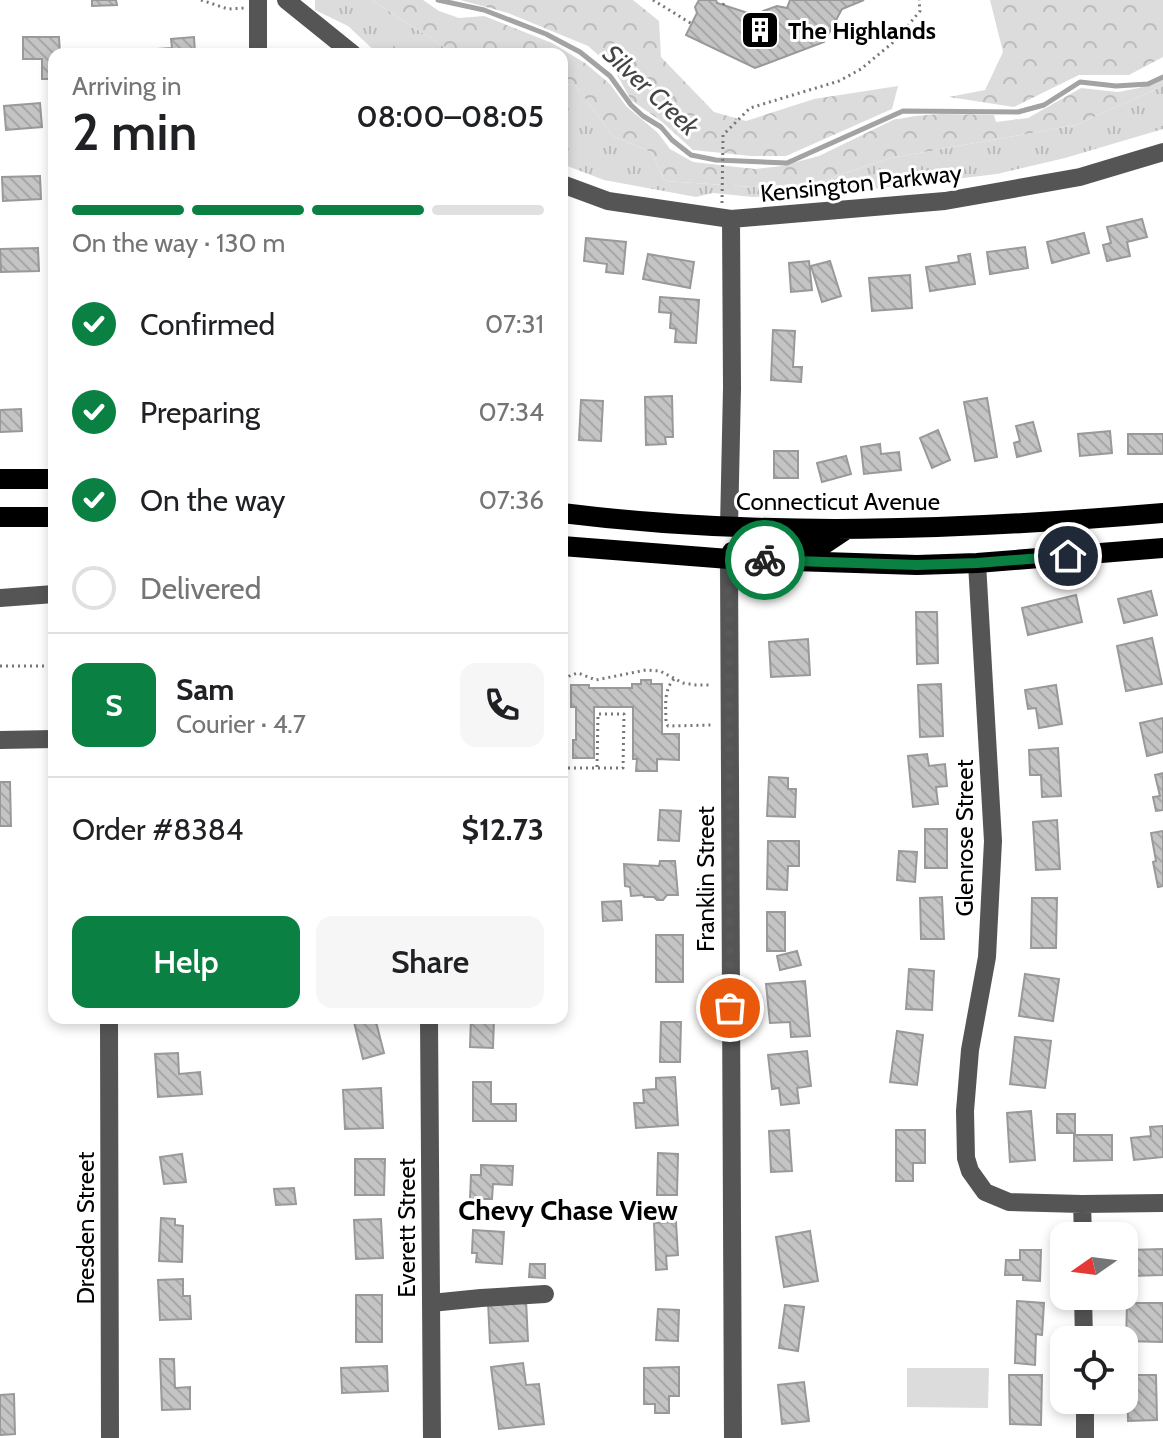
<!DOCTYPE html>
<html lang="en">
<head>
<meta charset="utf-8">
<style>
	:root { --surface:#fff; --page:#f6f6f6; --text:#202124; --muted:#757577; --line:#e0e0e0; --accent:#0b8043 }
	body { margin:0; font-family:Cabin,sans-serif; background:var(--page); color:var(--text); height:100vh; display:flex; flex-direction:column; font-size:30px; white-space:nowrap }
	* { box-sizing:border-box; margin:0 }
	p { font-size:26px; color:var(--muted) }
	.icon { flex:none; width:44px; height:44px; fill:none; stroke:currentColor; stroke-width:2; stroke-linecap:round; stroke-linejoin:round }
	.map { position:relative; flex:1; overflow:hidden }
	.panel { position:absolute; left:48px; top:48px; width:520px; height:976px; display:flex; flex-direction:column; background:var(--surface); border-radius:16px; box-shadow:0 4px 12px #0003 }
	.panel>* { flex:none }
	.needle { width:52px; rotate:256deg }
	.tools { position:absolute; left:1050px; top:1222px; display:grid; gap:16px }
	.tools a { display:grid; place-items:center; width:88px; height:88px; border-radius:16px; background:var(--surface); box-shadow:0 4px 12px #0003; font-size:40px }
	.pin { position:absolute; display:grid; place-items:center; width:68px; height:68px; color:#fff; margin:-34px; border:4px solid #fff; border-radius:50%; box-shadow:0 2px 8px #0007 }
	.courier { position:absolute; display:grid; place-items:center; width:80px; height:80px; margin:-40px; border:6px solid #0b8043; border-radius:50%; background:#fff; color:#222; box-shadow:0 2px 10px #0007 }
	.overview em { font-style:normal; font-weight:600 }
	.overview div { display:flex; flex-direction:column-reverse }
	.overview { display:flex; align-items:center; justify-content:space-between; height:136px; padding:0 24px }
	h1 { font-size:52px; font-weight:600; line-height:60px }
	.bar { display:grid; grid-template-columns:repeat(4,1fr); gap:12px 8px; align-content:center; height:96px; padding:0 24px }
	.bar i { height:10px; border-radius:6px; background:var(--line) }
	.bar .on { background:var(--accent) }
	.bar p { grid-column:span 4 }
	.line { display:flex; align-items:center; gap:20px; padding:0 24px; border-top:2px solid var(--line) }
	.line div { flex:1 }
	.round { display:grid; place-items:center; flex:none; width:84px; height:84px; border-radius:16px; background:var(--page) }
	ol { padding:0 24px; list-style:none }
	li { display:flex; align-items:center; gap:24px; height:88px }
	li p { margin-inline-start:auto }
	li .icon { padding:8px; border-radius:50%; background:var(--accent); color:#fff; stroke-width:4 }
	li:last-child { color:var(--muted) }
	li i { width:44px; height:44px; border:4px solid var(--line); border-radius:50% }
	.primary-button { display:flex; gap:16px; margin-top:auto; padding:16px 24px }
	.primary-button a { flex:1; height:92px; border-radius:16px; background:var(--accent); color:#fff; font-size:32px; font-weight:600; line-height:92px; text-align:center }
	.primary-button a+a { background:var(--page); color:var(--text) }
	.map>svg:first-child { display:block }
</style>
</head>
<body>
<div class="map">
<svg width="1163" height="1438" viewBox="0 0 1163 1438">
	<defs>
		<pattern id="grass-tufts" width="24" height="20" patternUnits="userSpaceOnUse" patternTransform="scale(2)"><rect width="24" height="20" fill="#dcdcdc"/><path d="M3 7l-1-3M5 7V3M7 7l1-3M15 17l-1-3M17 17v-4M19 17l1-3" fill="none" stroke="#bbb"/></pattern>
		<pattern id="forest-crowns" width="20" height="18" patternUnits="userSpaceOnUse" patternTransform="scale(2)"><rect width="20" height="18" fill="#dcdcdc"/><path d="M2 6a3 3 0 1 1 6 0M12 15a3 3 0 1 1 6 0" fill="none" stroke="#bbb"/></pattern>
		<pattern id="building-back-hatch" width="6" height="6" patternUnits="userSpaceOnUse" patternTransform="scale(2)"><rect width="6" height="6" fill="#c4c4c4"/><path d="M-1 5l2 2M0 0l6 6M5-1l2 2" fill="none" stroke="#a7a7a7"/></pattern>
	</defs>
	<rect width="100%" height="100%" fill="#fff"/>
	<path fill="url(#grass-tufts)" d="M315,0H372L441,45L465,54H378L348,26L315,10Z
		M562,84L575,85L613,136L651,152L665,181L753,187L815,183L891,158L1076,125L1163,86V129L1065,158L997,174L838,193L753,197L713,193L696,197L604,180L562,164Z"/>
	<path fill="url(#forest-crowns)" d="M372,0H423L439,11L459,18L484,16L552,43L585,63L610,84L626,106L658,133L670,149L693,162L755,169L781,166L819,156L893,120L915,116L941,114L994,115L996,122L1028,118L1081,88L1118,92L1139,88L1163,78V86L1076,125L891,158L815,183L753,187L665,181L651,152L613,136L575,85L562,84V54H465L441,45Z
		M460,0H633L659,21L661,57L714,112L746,121L814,99L898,86L892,109L786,156H751L693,150L661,121L631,100L614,69L588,46L508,13Z
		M990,0H1163V57L1129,75H1079L1014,107L949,97L985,90L1003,52Z"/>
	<path fill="#dcdcdc" d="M907,1368H989L988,1408L907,1407Z"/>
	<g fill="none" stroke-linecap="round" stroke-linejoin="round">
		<path stroke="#a3a3a3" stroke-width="5" d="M438,0L484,10L546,34L580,52L610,76L631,105L643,116L661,127L672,140L691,155L716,160L787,163L903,111L1018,112L1044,105L1080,82L1116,86L1148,84L1163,77"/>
	</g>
	<path fill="url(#building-back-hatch)" stroke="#999" stroke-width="2" d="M92,0H116L117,5L92,6Z
		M699,0H716L717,3L757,16L762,15L763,11L777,6L787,8L790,0H864L842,9L824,42L755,68L686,35L697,13L695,7Z
		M23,37H59L60,54H54V79H42V59H23Z
		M194,37L195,54H158V49L172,48L171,39Z
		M40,103L42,127L6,130L4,106Z
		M40,176L41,199L3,201L2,177Z
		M1142,219L1147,237L1127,242L1130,256L1107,261L1103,245L1111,243L1107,227Z
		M1084,233L1089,253L1052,263L1047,242Z
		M586,238L626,242L623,274L606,272L607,264L584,261Z
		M1025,247L1028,268L990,274L987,252Z
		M38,248L39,271L1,272L0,249Z
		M648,254L694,262L690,288L643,279Z
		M970,254L975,284L930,291L926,267L959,262L958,256Z
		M809,261L812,290L791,292L789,263Z
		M830,261L841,296L822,302L811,266Z
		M910,275L912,308L872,311L869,278Z
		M660,297L699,300L696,343L675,342L676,329L670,328L671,313L659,312Z
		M773,330L795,331L793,367H802L801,382L771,380Z
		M672,396L673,437H665L666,444L646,445L645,397Z
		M987,398L997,457L975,461L964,402Z
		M581,400L603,401L601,441L579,440Z
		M49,401H54V436L49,435Z
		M21,409L22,431L0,432V410Z
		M1033,422L1041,451L1017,457L1014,443L1020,441L1016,426Z
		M938,430L950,460L932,468L920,438Z
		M1110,431L1112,453L1080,456L1078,434Z
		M1128,434H1163V454H1128Z
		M880,444L881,454L899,452L901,470L864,474L861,447Z
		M774,451H798V478H774Z
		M846,456L851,474L822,482L817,463Z
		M1151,591L1157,615L1124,623L1118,599Z
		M1076,595L1082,622L1028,635L1022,608Z
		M916,612H937L938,663L917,664Z
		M1152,638L1162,684L1126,691L1117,646Z
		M808,639L810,675L771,677L769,642Z
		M641,680H651V684H662V734H679V760L657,759V771H636L637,759H633V707H594V758H573V740H576V707H571V685H589V688H632V684H641Z
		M941,684L943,736L920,737L918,685Z
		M1056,685L1062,724L1039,728L1036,708L1028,709L1025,690Z
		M1163,718V752L1147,756L1140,723Z
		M1058,748L1061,796L1042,797L1041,775H1030L1029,750Z
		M927,754L929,766L945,764L947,786L936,787L938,804L913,807L908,756Z
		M1163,773V810L1156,811L1153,797L1160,796L1155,775Z
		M769,777L788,778V789H796L795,817L767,816Z
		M0,782H10L11,826H0Z
		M660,810L681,811L679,841L658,840Z
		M1057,820L1060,869L1036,870L1033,822Z
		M925,829H947V868H925Z
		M1163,831V886L1158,887L1153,862L1156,861L1151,833Z
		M768,841H799V866H788L787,890L767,889Z
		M899,851L917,852L915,882L897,880Z
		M660,861H675L678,895H667L663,900H657L654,897H644L643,895L631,896L630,887L625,886L624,864L659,866Z
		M942,897L944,939H921L920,898Z
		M1032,898H1057L1056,948H1031Z
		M621,901L622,920L603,921L602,902Z
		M767,912H785V951H767Z
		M656,935H683V982H656Z
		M797,951L801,965L780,970L777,956Z
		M909,969L934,971L932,1010L906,1009Z
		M1025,974L1059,979L1053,1021L1019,1016Z
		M805,981L810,1036L791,1037L790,1022L770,1023L766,984Z
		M370,1018H375L384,1053L363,1059L354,1022Z
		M471,1018H494L493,1048L470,1047Z
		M661,1022H681L680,1062H660Z
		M897,1031L923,1035L917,1085L890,1082Z
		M1015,1037L1051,1041L1045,1088L1010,1084Z
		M807,1051L811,1086L797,1088L799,1103L781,1105L779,1088L772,1089L768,1055Z
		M178,1053L179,1074L200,1072L202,1094L158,1097L155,1054Z
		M675,1077L678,1125L636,1128L634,1103H644L643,1090L656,1089V1078Z
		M473,1082H491V1104H516V1121H473Z
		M381,1088L383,1128L345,1129L343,1090Z
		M1031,1111L1035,1160L1010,1162L1007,1113Z
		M1057,1114H1075V1135H1112V1160L1074,1161V1133H1057Z
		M1163,1126V1157L1134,1160L1131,1138L1151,1136L1150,1127Z
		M789,1130L792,1171L771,1172L769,1131Z
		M896,1130H925V1163H913V1181H896Z
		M658,1153L678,1154L677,1195H657Z
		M182,1154L186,1182L164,1184L160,1157Z
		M355,1159H385L384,1195H355Z
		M481,1165L513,1166L512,1185L493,1184L492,1199H470L471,1175H481Z
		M294,1188L296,1204L276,1205L274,1189Z
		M161,1218L175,1219V1225L183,1226L182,1262L159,1261Z
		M381,1219L383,1258L356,1259L354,1220Z
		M676,1222L678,1255L666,1256L667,1269L656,1270L654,1223Z
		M473,1230L504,1232L502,1264L476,1262L477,1253H472Z
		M810,1231L818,1281L784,1287L776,1237Z
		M1163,1249V1275L1129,1276V1250Z
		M1020,1250H1041L1040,1281L1023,1280V1275H1005L1006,1260H1020Z
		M530,1264H545V1278L529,1277Z
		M183,1279V1296H190L191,1319L160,1320L158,1280Z
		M356,1295H382V1342H356Z
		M526,1300L528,1341L490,1343L488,1302Z
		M1017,1301L1044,1303L1042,1335L1036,1334L1035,1365L1015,1363Z
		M1127,1303H1163V1342L1126,1341Z
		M785,1305L804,1307L798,1351L779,1348Z
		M658,1309L679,1310L678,1341L656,1340Z
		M160,1359H174L175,1388L190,1387V1409L162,1410Z
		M523,1363L526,1385L539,1384L544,1424L499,1429L491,1367Z
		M387,1366L388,1391L342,1393L341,1368Z
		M679,1367V1396H669V1413H655V1404H644V1368Z
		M1009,1375H1042L1041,1425L1010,1424Z
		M1127,1375H1156L1157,1420L1128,1421Z
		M804,1382L809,1421L782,1424L778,1385Z
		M14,1394L15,1434L0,1435V1395Z"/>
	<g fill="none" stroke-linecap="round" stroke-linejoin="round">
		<path stroke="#777" stroke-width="3" stroke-dasharray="2 4" stroke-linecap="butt" d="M201,0L228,9L244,8
			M653,0L692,24
			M723,5L726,0
			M722,203L723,135L750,108L839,81L861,69L896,40L920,11L919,0
			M0,666H54
			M674,679C663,691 666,707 666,723L668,726L714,725
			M562,686L565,679L571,675L578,673L596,680L646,670L660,671L683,683L696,685H712
			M562,768H623L624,714H598L597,768"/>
		<path stroke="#555" stroke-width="18" d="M258,0V54
			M286,0L353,54
			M562,184L608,201L731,219L945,201L1080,177L1163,152
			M729,527L732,388L731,219
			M729,559L733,1438
			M977,563L993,841L987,957L970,1050L965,1111L966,1158L970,1171L985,1192L1009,1202L1082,1204L1163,1203
			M0,598L54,594
			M0,740L54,739
			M109,1018L110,1438
			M429,1018L432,1438
			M1082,1204L1083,1236
			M1083,1296L1084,1340
			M431,1303L481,1298L545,1294
			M1085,1400V1438"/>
		<path stroke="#000" stroke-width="20" d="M0,479H54
			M562,513C762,538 963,530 1163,513
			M0,517H54
			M562,546L729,559L917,565L977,563L1163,548
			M729,559L732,552L757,544L823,545L847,529"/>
	</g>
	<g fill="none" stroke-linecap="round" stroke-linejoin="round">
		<path stroke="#595959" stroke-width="8" stroke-dasharray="0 14.4" d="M730,1008L729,559L765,560"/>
		<path stroke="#0b8043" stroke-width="10" d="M765,560L917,565L977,563L1068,556"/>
	</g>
	<defs>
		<g id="building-square" transform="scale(2)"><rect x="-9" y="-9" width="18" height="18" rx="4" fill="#000" stroke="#fff"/><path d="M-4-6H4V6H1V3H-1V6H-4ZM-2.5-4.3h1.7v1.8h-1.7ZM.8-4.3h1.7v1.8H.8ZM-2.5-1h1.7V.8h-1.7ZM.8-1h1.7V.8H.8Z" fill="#fff"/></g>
	</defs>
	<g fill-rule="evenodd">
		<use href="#building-square" x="760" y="30"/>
	</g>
	<g text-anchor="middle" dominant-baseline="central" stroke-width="6" stroke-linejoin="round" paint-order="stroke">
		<g font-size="24" font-weight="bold" fill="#000" stroke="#fff" text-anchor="start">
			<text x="788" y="30">The Highlands</text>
		</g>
		<g font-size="24" fill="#000" stroke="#fff">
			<text transform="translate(861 183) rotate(-6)">Kensington Parkway</text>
			<text x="838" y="501">Connecticut Avenue</text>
			<text transform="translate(964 838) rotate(-90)">Glenrose Street</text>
			<text transform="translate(705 879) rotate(-90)">Franklin Street</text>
			<text transform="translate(85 1228) rotate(-90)">Dresden Street</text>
			<text transform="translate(406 1228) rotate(-90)">Everett Street</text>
		</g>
		<g font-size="26" font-style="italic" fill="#444" stroke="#fff">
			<text transform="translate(651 90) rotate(43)">Silver Creek</text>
		</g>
		<g font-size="28" font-weight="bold" fill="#000" stroke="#fff">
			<text x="568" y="1210">Chevy Chase View</text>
		</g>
	</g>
</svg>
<div class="tools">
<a><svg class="needle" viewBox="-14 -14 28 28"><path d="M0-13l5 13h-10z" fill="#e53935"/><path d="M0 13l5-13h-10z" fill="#757577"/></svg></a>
<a><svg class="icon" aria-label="locate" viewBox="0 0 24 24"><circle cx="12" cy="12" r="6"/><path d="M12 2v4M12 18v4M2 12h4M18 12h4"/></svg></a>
</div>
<div class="pin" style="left:730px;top:1008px;background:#ea580c"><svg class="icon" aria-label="bag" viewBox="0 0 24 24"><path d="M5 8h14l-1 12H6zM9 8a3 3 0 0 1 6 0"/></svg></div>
<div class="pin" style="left:1068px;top:556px;background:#1f2937"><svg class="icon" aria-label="home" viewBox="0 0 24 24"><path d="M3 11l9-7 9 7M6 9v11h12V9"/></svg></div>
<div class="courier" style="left:765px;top:560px"><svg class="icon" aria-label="bike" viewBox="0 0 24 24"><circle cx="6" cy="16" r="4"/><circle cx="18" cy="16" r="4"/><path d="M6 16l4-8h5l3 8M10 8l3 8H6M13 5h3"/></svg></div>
<section class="panel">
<div class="overview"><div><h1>2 min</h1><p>Arriving in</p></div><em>08:00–08:05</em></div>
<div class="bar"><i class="on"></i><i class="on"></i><i class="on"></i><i></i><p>On the way · 130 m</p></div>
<ol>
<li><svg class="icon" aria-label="check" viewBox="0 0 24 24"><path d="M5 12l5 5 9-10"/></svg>Confirmed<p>07:31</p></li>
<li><svg class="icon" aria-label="check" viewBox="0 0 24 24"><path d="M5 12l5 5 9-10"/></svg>Preparing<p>07:34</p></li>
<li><svg class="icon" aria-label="check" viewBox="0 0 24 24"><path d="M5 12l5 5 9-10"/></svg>On the way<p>07:36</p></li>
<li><i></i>Delivered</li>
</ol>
<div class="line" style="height:144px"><b class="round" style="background:var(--accent);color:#fff">S</b><div><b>Sam</b><p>Courier · 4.7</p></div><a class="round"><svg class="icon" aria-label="phone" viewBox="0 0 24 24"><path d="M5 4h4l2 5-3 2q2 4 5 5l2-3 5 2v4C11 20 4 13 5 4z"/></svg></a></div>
<div class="line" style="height:104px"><div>Order #8384</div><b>$12.73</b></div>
<div class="primary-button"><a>Help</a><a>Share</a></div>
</section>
</div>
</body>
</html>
